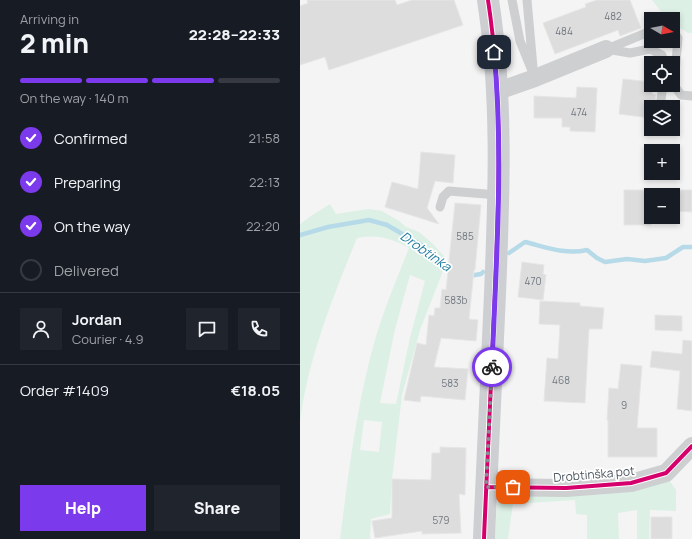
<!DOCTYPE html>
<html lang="en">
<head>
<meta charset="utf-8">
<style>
	:root { --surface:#171b24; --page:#20242c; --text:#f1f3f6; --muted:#9ea1a6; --line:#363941; --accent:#7c3aed }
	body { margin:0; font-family:Manrope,sans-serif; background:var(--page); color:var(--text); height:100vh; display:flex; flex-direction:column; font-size:15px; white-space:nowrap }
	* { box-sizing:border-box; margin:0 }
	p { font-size:13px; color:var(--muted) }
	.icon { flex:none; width:22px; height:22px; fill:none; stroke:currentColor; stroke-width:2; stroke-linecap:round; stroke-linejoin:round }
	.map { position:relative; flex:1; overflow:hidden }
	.panel { display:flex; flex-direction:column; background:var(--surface); width:300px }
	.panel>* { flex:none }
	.needle { width:26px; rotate:99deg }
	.tools { position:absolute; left:344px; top:12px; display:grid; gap:8px }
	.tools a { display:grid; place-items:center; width:36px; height:36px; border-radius:0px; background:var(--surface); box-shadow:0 2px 6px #0003; font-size:20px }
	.pin { position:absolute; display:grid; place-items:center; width:34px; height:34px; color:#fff; margin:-17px; border-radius:8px; box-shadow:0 2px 6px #0006 }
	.courier { position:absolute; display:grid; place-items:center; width:40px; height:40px; margin:-20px; border:3px solid #7c3aed; border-radius:50%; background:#fff; color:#222; box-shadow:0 1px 5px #0007 }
	.headline em { font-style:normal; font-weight:800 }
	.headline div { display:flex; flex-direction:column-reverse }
	.headline { display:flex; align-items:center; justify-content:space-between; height:68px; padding:0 20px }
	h1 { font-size:26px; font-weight:800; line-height:30px }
	.bar { display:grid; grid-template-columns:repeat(4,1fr); gap:6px 4px; align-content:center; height:48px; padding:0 20px }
	.bar i { height:5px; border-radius:3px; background:var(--line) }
	.bar .selected { background:var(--accent) }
	.bar p { grid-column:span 4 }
	.line { display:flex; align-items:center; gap:10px; padding:0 20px; border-top:1px solid var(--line) }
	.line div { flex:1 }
	.round { display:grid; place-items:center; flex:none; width:42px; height:42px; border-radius:0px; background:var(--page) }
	ol { padding:0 20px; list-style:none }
	li { display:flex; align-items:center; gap:12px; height:44px }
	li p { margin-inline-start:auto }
	li .icon { padding:4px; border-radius:50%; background:var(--accent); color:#fff; stroke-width:4 }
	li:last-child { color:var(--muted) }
	li i { width:22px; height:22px; border:2px solid var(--line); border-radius:50% }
	.primary-button { display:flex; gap:8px; margin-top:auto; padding:8px 20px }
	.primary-button a { flex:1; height:46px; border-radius:0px; background:var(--accent); color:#fff; font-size:16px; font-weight:800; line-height:46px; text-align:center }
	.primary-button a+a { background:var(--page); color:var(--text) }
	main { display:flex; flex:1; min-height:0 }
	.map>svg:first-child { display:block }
</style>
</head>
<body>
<main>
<section class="panel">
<div class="headline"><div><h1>2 min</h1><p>Arriving in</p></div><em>22:28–22:33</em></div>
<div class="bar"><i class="selected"></i><i class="selected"></i><i class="selected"></i><i></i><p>On the way · 140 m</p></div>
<ol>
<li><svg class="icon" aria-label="check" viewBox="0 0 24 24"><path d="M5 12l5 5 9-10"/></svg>Confirmed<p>21:58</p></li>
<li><svg class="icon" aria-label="check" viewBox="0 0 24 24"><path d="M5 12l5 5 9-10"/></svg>Preparing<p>22:13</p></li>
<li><svg class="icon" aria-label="check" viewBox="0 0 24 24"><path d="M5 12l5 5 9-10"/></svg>On the way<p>22:20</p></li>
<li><i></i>Delivered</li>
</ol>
<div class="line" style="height:72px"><a class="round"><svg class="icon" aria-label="person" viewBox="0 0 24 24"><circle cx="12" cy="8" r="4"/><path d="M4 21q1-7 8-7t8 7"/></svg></a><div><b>Jordan</b><p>Courier · 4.9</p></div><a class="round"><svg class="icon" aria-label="chat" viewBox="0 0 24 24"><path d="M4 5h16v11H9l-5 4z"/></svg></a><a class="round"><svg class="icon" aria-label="phone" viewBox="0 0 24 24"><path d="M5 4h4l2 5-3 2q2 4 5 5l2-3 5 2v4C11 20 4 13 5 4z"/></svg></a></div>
<div class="line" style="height:52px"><div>Order #1409</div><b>€18.05</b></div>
<div class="primary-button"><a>Help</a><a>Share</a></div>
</section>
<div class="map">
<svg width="392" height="539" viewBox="0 0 392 539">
	<rect width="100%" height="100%" fill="#f4f4f4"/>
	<path fill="#dcf0e5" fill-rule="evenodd" d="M352,0H392V33H388L373,23V19L366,18Z
		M30,204L36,214L69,209L82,211L99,221L106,227L119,232L131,242L145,257L143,271L120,330L102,395L92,479L90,514L71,519L70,539H40C49,470 57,400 77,333C86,304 98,276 109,248C91,238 77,234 57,238C33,297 8,358 0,422V224L11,216ZM110,275L125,281L110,338L96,404L80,403L95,329ZM64,420L82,422L79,452L60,450Z
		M369,480L376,490V511L350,510L349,539H337V510L318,513L319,539H287V515L276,514L275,500L213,504L208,539H195L197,502L203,497L234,496Z"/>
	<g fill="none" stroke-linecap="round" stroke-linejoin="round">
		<path stroke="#b6dae8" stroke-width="4.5" d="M0,235L28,227L69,220L87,225L123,246L138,262L153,271
			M209,253L225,242C246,247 265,255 287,250L297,258L305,262L327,259L345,261L366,258L383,247H392
			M169,276L181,274L183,272"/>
	</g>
	<path fill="#ddddde" stroke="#e6e6e6" d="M7,0H95L97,5L112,0H154L163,25L29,70L25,57L0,65V6L8,3Z
		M297,0H330L341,28L320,36L318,30L255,54L243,23L286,7L285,4Z
		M323,79L351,82V85H353L352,94L356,95L354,107H351V118L319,114Z
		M277,87L297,88L295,132L270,131V127H262V118H234V96L276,98Z
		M121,152L155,155L153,183L135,181L127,208L139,224L85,207L92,182L118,189Z
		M324,190H392V212L373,211V195H351V217H365V222H351V225H324Z
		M155,203L181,205L175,270H174L169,319L178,320L176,341L141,338L134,367L168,369L165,400L121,396L120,402L104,400L117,343L126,345L129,315L134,316L135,308H140L142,289L146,290Z
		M222,262L244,265L243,274L246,275L243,300L218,297Z
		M240,301L280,303V306L304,308L302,329H289L285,403L244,401L247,358L258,359L260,325L239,324Z
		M355,315L382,316V331L355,330Z
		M383,340L392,341V411L377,409L380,371L350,367L352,351L382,354Z
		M321,364L342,366L337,428H357V457H308V420H307L309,388L318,389Z
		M140,447L166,448L165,495L159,494L161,533L122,534V531L75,538L72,521L92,518V479L131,480L132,453H140Z
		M351,517H372V539H351Z"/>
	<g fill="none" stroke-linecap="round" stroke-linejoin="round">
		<path stroke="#cdcfd1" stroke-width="9" d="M212,0L220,41L235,78
			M227,0L233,67
			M373,31L378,38L374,85L381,95L392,96
			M306,49L330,53L350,49L362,55L364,63
			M307,49L351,31
			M360,107L363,85
			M140,207L143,197L149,191L198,195"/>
		<path stroke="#cdcfd1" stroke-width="18" d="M198,91L235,78L306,49
			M186,487L266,488L331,483L366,473L392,446"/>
		<path stroke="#cecfd2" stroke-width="22" d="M184,539C187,457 191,375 195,294C199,196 203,97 188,0"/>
		<g stroke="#fff" stroke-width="6">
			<path id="cycleway" d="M186,487L266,488L331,483L366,473L392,446
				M184,539C187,457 191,375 195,294C199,196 203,97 188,0"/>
		</g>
		<use href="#cycleway" stroke="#d6006c" stroke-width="4"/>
	</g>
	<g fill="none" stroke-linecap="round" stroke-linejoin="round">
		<path stroke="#878d92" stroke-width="4" stroke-dasharray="0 7.2" d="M192,367L186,487H213"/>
		<path stroke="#7c3aed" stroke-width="5" d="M192,367C196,262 204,157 194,52"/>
	</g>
	<g text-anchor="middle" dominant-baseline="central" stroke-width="3.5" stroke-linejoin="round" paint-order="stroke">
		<g font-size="10" fill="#71787f">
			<text x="313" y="16">482</text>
			<text x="264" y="31">484</text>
			<text x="279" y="112">474</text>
			<text x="165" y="236">585</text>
			<text x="233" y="281">470</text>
			<text x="156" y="300">583b</text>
			<text x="261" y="380">468</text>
			<text x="150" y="383">583</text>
			<text x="324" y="405">9</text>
			<text x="141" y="520">579</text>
		</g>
		<g font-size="12" fill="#4c555e" stroke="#fff">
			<text transform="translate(294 474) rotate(-5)">Drobtinška pot</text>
		</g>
		<g font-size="13" font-style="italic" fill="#1f7b9f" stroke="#fff">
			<text transform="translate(126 251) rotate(35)">Drobtinka</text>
		</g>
	</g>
</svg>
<div class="tools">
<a><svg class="needle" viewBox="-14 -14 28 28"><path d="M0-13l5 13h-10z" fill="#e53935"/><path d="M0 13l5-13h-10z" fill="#9ea1a6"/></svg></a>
<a><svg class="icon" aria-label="locate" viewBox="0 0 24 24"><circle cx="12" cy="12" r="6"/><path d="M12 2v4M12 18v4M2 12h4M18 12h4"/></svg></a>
<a><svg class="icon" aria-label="layers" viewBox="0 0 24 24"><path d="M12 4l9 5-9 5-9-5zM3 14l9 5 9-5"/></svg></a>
<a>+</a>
<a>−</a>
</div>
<div class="pin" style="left:213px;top:487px;background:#ea580c"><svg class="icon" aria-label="bag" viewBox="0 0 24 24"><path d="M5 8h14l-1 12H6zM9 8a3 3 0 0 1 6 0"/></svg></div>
<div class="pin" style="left:194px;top:52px;background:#1f2937"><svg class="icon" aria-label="home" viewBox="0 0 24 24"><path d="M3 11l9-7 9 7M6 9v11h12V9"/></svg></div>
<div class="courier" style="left:192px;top:367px"><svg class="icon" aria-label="bike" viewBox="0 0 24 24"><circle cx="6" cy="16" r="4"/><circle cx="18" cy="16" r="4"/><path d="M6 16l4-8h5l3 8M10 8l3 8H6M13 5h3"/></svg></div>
</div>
</main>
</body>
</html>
